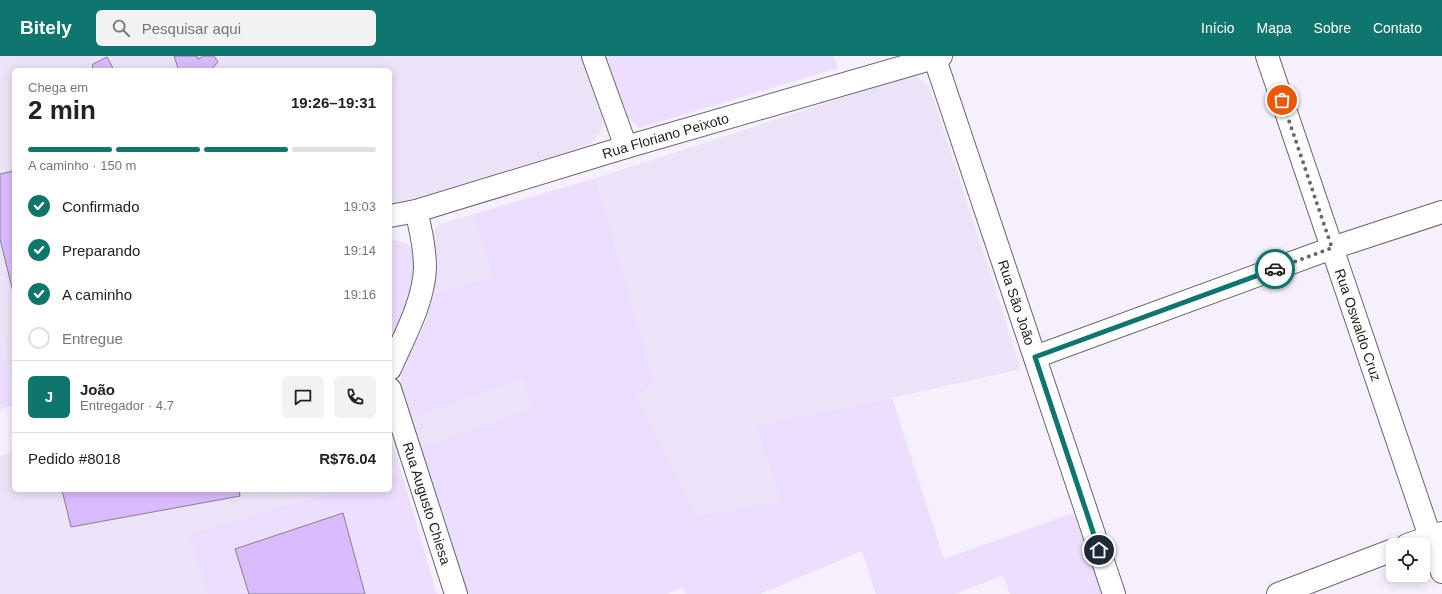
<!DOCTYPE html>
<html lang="pt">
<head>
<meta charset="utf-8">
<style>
	:root { --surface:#fff; --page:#f2f2f2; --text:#222; --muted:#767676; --line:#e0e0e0; --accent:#0f766e }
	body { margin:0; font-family:Arial,sans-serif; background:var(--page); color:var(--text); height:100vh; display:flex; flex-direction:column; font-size:15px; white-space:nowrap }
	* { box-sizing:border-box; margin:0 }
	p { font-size:13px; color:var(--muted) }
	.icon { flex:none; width:22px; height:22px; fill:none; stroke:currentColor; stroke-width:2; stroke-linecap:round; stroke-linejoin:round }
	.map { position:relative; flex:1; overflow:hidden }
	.side { position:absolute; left:12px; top:12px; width:380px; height:424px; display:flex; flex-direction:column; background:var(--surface); border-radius:6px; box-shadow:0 2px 10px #0003 }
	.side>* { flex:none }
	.tools { position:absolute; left:1386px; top:482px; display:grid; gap:8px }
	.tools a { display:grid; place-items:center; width:44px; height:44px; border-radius:6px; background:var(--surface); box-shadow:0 2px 10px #0003; font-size:20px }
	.pin { position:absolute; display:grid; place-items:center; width:34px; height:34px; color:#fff; margin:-17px; border:2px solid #fff; border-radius:50%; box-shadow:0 1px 4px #0007 }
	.courier { position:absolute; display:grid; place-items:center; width:40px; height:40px; margin:-20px; border:3px solid #0f766e; border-radius:50%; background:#fff; color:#222; box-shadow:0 1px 5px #0007 }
	.headline em { font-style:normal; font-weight:700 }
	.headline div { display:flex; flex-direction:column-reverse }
	.headline { display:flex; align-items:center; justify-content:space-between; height:68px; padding:0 16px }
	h1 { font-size:26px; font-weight:700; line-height:30px }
	.bar { display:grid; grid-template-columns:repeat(4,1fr); gap:6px 4px; align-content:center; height:48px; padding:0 16px }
	.bar i { height:5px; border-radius:3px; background:var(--line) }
	.bar .on { background:var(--accent) }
	.bar p { grid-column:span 4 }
	.line { display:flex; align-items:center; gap:10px; padding:0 16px; border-top:1px solid var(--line) }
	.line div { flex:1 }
	.round { display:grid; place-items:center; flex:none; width:42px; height:42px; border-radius:6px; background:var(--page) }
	ol { padding:0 16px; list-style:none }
	li { display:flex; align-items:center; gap:12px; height:44px }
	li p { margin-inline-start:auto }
	li .icon { padding:4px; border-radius:50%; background:var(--accent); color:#fff; stroke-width:4 }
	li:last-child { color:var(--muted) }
	li i { width:22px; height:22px; border:2px solid var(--line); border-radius:50% }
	header { display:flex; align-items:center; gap:24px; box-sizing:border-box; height:56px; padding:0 20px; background:var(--accent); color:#fff }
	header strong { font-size:19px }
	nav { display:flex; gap:22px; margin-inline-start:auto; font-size:14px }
	.search { width:280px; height:36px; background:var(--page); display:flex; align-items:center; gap:10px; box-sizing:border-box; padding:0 14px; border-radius:6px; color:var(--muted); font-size:15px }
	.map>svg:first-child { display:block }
</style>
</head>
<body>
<header>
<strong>Bitely</strong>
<div class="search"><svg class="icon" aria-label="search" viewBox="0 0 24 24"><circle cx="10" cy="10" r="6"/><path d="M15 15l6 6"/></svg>Pesquisar aqui</div>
<nav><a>Início</a><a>Mapa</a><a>Sobre</a><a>Contato</a></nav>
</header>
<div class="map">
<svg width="1442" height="538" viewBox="0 0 1442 538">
	<rect width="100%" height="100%" fill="#f6f0fd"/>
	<path fill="#ede3f8" d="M0,0H581L603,63L600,77L590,89L420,141L390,148V14H14V344L0,285Z
		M913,19L929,29L1021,313L892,342L755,369L781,446L698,459L659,386L638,341L655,327L596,122Z
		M473,158L492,221L433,237L435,226L431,179L439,168Z
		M522,323L531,352L417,393L408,363Z
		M390,378L401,415L390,418Z
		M14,396V434H336L188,478L208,538H0V400Z"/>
	<path fill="#ecdefe" d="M604,0H834L838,12L639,72L625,58Z
		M596,122L655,327L638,341L659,386L698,459L781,446L755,369L892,342L944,503L1073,457L1103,538H1010L1003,519L955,538H876L862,495L760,538H685L683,532L666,538H463L417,393L531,352L522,323L408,363C405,355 401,347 400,339C398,314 415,291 424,269C428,259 431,248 433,237L492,221L473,158Z
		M390,183L407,187L412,194L417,216L411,250L390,291Z
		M0,285L14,344V349L0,353Z
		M401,415L437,538H208L188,478L336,434H390V418Z"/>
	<path fill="#d9bafd" stroke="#85808c" d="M174,0H197L198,3L204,0H214L218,6L211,14H175L178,12Z
		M107,1L114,14H92L93,8Z
		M14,115V240L0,183V118Z
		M62,434H239L240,440L71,471Z
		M343,457L365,538H249L235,493Z"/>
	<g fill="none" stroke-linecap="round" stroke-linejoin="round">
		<g stroke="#6a6571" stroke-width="24">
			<g id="street">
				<path d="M593,0L626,91"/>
				<path id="s1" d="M934,0L1114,538"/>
				<path id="s2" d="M1267,0L1442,516"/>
				<path id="s3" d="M390,160L416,155L626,91L941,0"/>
				<path d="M1035,301L1332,192L1442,156"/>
				<path d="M390,313C403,283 424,246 425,212C425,192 421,174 416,155"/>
				<path id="s4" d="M390,333L456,538"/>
				<path d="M1407,489L1442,477"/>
				<path d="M1278,538L1393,494"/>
			</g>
		</g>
		<use href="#street" stroke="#fff" stroke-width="22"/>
	</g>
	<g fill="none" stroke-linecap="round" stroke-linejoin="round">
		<path stroke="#69666d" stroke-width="4" stroke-dasharray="0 7.2" d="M1275,213L1332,192L1282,44"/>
		<path stroke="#0f766e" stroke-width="5" d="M1099,494L1035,301L1275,213"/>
	</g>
	<g text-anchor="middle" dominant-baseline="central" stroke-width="3" stroke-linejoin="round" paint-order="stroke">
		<g font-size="14" fill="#1d1b1f" stroke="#fff">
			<text stroke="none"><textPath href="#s3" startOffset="287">Rua Floriano Peixoto</textPath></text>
			<text stroke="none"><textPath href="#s1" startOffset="260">Rua São João</textPath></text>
			<text stroke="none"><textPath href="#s2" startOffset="284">Rua Oswaldo Cruz</textPath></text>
			<text stroke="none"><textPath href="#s4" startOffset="120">Rua Augusto Chiesa</textPath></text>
		</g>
	</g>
</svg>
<div class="tools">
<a><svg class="icon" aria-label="locate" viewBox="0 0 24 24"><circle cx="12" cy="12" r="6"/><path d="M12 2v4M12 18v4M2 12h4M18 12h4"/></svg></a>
</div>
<div class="pin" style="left:1282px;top:44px;background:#ea580c"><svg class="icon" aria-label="bag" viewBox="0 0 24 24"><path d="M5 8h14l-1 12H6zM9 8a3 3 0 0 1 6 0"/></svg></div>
<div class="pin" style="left:1099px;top:494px;background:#1f2937"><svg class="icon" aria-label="home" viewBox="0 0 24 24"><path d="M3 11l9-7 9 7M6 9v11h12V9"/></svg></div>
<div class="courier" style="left:1275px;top:213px"><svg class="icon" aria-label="car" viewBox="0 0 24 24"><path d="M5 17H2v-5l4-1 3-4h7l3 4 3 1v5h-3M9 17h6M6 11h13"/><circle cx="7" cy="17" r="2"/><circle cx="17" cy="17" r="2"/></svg></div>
<section class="side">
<div class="headline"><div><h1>2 min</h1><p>Chega em</p></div><em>19:26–19:31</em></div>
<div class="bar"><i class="on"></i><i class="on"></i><i class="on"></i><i></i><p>A caminho · 150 m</p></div>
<ol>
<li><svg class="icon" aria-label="check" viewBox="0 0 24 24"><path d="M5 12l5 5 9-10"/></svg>Confirmado<p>19:03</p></li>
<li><svg class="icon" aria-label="check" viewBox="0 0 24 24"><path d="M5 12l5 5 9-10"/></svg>Preparando<p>19:14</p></li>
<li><svg class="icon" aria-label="check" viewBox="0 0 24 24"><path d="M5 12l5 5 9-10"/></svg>A caminho<p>19:16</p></li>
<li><i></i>Entregue</li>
</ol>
<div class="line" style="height:72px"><b class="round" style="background:var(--accent);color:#fff">J</b><div><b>João</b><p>Entregador · 4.7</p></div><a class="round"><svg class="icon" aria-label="chat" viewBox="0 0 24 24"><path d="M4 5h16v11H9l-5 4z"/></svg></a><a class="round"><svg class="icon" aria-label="phone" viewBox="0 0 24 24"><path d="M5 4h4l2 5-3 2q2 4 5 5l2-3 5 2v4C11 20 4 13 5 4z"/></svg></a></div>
<div class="line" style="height:52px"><div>Pedido #8018</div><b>R$76.04</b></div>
</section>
</div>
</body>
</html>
